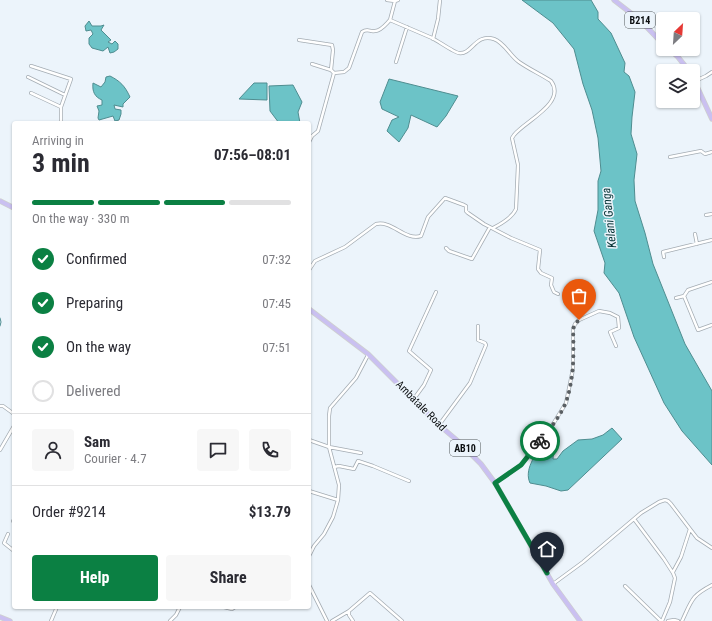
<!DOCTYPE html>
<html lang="en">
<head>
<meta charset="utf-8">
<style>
	:root { --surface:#fff; --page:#f7f7f7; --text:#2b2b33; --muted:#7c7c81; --line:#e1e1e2; --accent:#0b8043 }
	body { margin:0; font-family:"Roboto Condensed",sans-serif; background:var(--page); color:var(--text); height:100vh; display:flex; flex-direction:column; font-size:15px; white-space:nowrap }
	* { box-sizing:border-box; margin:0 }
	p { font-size:13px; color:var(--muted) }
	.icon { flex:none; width:22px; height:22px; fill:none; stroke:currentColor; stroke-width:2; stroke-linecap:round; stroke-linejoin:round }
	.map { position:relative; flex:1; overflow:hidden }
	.side { position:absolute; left:12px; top:121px; width:299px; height:488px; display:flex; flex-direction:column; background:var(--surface); border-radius:4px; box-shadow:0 1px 3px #0004 }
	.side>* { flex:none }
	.needle { width:26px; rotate:25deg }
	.fabs { position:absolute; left:656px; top:12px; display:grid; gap:8px }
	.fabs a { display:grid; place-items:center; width:44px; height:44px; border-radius:4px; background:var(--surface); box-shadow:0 1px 3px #0004; font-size:20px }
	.pin { position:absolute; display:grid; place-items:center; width:34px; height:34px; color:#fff; margin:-41px -17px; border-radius:50% 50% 50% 0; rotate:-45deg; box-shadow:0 0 4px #0007 }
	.pin .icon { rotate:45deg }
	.courier { position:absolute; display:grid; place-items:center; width:40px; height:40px; margin:-20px; border:3px solid #0b8043; border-radius:50%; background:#fff; color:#222; box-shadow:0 1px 5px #0007 }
	.headline em { font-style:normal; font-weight:700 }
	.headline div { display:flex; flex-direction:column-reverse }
	.headline { display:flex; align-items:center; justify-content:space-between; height:68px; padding:0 20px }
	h1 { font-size:26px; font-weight:700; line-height:30px }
	.bar { display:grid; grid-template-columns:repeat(4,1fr); gap:6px 4px; align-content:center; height:48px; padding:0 20px }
	.bar i { height:5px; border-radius:3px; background:var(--line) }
	.bar .selected { background:var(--accent) }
	.bar p { grid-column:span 4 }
	.line { display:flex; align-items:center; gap:10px; padding:0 20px; border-top:1px solid var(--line) }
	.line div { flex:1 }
	.round { display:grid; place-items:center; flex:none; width:42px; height:42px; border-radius:4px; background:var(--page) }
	ol { padding:0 20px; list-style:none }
	li { display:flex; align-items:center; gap:12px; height:44px }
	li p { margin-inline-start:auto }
	li .icon { padding:4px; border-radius:50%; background:var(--accent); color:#fff; stroke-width:4 }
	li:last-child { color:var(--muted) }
	li i { width:22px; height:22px; border:2px solid var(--line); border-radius:50% }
	.primary-button { display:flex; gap:8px; margin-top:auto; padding:8px 20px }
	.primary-button a { flex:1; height:46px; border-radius:4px; background:var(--accent); color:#fff; font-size:16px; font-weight:700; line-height:46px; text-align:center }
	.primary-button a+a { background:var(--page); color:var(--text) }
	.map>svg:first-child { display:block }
</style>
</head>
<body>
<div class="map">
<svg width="712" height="621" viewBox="0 0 712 621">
	<rect width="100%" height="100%" fill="#ecf4fb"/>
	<path fill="#6cc3c7" stroke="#4f8d90" d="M522,0H591L598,12V19L611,33L625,63L624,72L629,76L635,92L632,117L631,134L637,154L634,180L635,201L645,233L653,264L685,344L712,391V465L682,431L664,403L634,337L619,293L604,273L605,263L594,231L598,210V181L601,171L598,138L592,110L583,84L574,49L553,23Z
		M89,21L92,26H101L104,25L101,30L111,40L108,42L112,44L115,41L118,44V49L114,52L110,53L108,47L103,51L92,48L89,44V38L93,34L91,30L86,31L85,26Z
		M110,76C120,81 125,86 130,97L123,104V107L114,105L115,109L121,110V114L119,120L115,121L113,116L99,120L98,118L99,111L97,106L102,105V100C95,97 92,92 93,83L101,87L105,82L106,77Z
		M389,79L458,96L446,116L437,127L411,115L408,128L399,142L387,131L392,120L399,117L382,109L380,102Z
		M254,83H267V100L239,99Z
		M293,85L302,102L298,112L300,123H279L270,111L269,86Z
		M612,428L622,439L568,490L561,491L546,486L530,483C524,470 535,456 541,445L551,441L554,444L553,459H557L563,451L578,440L592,439L603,435Z"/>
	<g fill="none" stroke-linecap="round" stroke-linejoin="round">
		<path stroke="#4f8d90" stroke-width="1" d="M0,318L1,322L0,326"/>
		<g stroke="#a4acb3" stroke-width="4">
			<path id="minor" d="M387,0L395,1L398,0
				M395,1L390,20C404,26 418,32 432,38C438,41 455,53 459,53C472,55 475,33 494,39C505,43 510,56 519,62C529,69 540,74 551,81C567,103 525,121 514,135L512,138L518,165L516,209C512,218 501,224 493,228
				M433,39L438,19L440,0
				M299,40L332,45L333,50L331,70
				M396,62L407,27
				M31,66L71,79L61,107V123
				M334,73L344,72L349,68L362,32C368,28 369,32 375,31C381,31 386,24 390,20
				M28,77L65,95
				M695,81L706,76L712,72
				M31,93L61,107
				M309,142L312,136L318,131L334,73L331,70L312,64
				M670,157L701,151L705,154L712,152
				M706,215L712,214
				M695,234L697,244
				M446,248L449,251L472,259L490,227
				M664,257L663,252L712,240
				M309,270L315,261L345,247L376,224C392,220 405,241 421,236L428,217L445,198L464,205L466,206V211L468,213L484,224L511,238L540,250L538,269L541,273L552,278L551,285L554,292L558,294
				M712,282L688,290L684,296L698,330L712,325
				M676,298L684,296
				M413,400L424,385L431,370L409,351L436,292
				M0,406H3L14,414
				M439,425L470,383L486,345L485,343L478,340V326
				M309,440L329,447L361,453
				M0,450L14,426
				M334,467L339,466L354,469L358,461L373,466L409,481
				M495,483L521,465L550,429L566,403L573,369V329L575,324L579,320L599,311L610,313L618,317L619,328L610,332L616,346
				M309,491L338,500
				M634,519L664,559L673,573L675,578L670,602L662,621
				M13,521H14
				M8,534L4,543L14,551
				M309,556L314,546L324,534L333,517L338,500L339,485L329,447V416L330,408L356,378L368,355
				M673,572L681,557L690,529L697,538L712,548
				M553,584L583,562L641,513L659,502L665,500L668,501L671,504L690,529
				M309,585L327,621
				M625,586L661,621
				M224,607L232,609L235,607
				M51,621L57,607
				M170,621L176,615L180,607
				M332,621L349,611
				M353,621L349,615V611L370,593L402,621
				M668,621L674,620L678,621
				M682,621C692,600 691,596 712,585"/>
		</g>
		<g stroke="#cecfcf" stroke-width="5.5">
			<path id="primary" d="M614,0L641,21L663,44
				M669,49L678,57L689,71
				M693,78L712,119
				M0,201L14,208
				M309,309L368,354L439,425L459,442L481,464L495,483L553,584L580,621
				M0,617L10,621"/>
		</g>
		<use href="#minor" stroke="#fff" stroke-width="2.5"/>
		<use href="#primary" stroke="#cac0f1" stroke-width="4"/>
	</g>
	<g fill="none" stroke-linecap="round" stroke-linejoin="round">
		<path stroke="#5a5f63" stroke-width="4" stroke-dasharray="0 7.2" d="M540,441C549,430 560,417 566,402C574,379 574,353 573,329L575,324L579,320"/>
		<path stroke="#0b8043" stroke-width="5" d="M540,441L521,465L495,483L547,573"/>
	</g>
	<g text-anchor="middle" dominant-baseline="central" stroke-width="3" stroke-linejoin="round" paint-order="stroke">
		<g fill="#ecf4fb" stroke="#4f5457" stroke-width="1">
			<rect x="625" y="12" width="30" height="16" rx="3"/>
			<rect x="450" y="440" width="30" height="16" rx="3"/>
		</g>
		<g font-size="10" font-weight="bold" fill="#0c0f11">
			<text x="640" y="20">B214</text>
			<text x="465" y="448">AB10</text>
		</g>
		<g font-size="11" fill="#0c0f11" stroke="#ecf4fb">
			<text transform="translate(421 406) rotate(45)">Ambatale Road</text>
		</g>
		<g font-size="12" font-style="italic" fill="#053234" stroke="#ecf4fb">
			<text transform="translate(609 218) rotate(-96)">Kelani Ganga</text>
		</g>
	</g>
</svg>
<div class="fabs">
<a><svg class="needle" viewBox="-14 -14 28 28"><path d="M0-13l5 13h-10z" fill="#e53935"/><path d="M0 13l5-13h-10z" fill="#7c7c81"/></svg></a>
<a><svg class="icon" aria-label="layers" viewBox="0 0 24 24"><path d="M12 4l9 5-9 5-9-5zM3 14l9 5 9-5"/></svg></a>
</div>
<div class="pin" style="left:579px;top:320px;background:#ea580c"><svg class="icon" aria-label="bag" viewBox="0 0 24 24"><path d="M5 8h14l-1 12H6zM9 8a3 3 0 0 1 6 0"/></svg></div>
<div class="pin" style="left:547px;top:573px;background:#1f2937"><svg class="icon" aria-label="home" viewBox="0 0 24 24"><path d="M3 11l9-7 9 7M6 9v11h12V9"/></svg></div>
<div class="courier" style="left:540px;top:441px"><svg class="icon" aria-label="bike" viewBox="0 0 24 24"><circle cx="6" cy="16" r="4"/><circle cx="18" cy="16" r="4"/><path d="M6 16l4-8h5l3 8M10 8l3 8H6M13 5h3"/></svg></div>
<section class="side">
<div class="headline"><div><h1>3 min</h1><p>Arriving in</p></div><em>07:56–08:01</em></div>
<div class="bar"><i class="selected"></i><i class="selected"></i><i class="selected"></i><i></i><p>On the way · 330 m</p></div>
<ol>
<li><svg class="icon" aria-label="check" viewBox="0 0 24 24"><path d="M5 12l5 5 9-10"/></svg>Confirmed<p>07:32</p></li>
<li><svg class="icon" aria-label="check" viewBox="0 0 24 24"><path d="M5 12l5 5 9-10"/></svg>Preparing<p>07:45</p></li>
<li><svg class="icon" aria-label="check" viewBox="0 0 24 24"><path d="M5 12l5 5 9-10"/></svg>On the way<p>07:51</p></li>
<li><i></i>Delivered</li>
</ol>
<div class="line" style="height:72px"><a class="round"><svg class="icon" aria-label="person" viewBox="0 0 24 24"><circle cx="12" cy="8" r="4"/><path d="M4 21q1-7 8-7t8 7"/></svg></a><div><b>Sam</b><p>Courier · 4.7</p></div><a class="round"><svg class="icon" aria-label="chat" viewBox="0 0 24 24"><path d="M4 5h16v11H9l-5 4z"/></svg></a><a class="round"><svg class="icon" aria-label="phone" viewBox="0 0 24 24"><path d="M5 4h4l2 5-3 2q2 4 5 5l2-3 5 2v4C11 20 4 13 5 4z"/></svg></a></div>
<div class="line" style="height:52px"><div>Order #9214</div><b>$13.79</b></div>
<div class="primary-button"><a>Help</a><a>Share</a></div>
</section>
</div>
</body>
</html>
